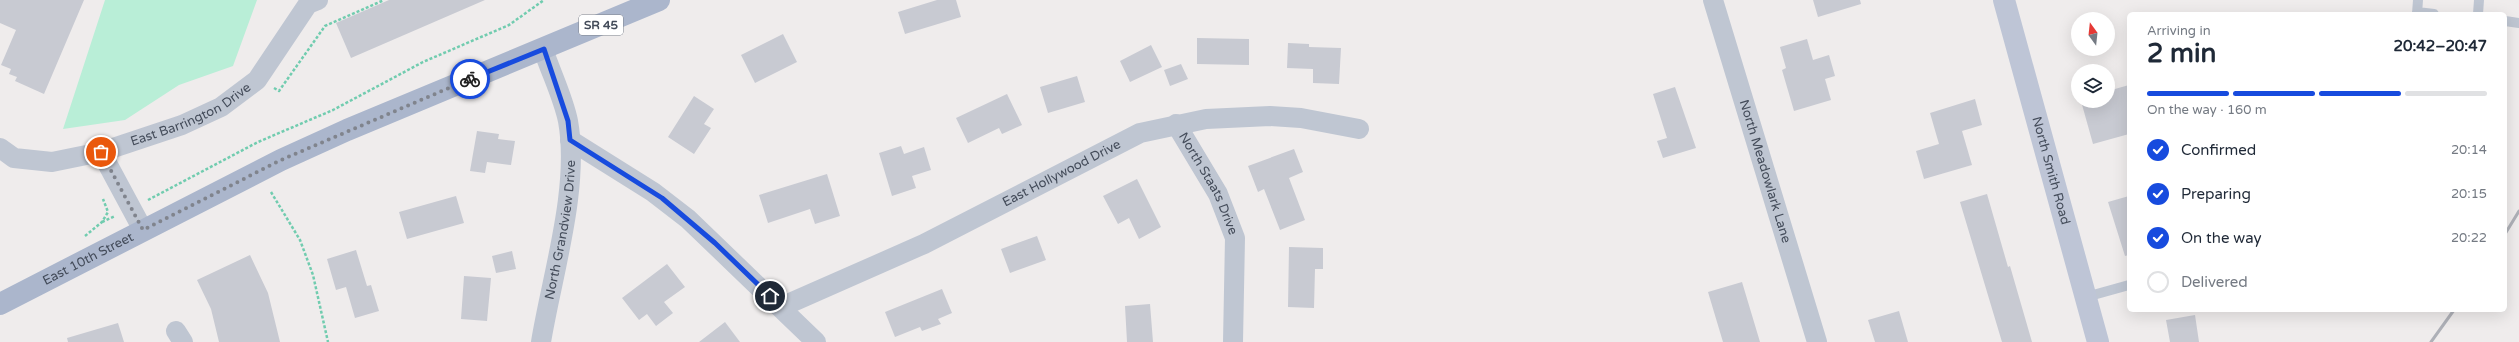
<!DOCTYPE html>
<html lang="en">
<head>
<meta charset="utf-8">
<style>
	:root { --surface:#fff; --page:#f6f6f7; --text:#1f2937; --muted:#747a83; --line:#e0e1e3; --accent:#174bde }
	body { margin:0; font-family:"Varela Round",sans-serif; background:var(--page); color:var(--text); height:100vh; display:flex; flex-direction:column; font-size:15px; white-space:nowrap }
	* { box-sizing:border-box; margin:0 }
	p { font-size:13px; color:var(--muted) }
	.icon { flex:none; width:22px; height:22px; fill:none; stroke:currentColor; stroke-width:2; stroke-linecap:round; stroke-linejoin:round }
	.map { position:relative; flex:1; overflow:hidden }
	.drawer { position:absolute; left:2127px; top:12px; width:380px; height:300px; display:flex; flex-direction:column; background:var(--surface); border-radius:6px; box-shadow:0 4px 16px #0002 }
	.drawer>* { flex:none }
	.needle { width:26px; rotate:345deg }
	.fabs { position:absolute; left:2071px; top:12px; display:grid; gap:8px }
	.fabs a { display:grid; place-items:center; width:44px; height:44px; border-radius:50%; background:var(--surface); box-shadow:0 4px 16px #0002; font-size:20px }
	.pin { position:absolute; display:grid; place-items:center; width:34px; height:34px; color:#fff; margin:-17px; border:2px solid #fff; border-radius:50%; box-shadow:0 1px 4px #0007 }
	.courier { position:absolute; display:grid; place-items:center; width:40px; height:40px; margin:-20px; border:3px solid #174bde; border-radius:50%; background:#fff; color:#222; box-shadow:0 1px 5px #0007 }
	.overview em { font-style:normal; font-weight:700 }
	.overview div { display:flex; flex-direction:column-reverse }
	.overview { display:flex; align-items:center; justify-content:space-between; height:68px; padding:0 20px }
	h1 { font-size:26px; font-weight:700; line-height:30px }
	.bar { display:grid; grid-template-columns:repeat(4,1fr); gap:6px 4px; align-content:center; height:48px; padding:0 20px }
	.bar i { height:5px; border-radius:3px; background:var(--line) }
	.bar .on { background:var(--accent) }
	.bar p { grid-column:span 4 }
	ol { padding:0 20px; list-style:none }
	li { display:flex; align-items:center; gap:12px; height:44px }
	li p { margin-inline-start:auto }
	li .icon { padding:4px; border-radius:50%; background:var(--accent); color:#fff; stroke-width:4 }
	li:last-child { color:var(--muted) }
	li i { width:22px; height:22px; border:2px solid var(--line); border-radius:50% }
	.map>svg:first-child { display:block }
</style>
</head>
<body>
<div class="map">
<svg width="2519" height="342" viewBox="0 0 2519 342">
	<rect width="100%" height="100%" fill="#efecec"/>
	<path fill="#b9eed7" d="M105,0H257L233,66L179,85L125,120L63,129Z"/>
	<path fill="#c8cad2" d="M0,0H84L44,94L15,81L17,77L9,74L11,69L1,65L16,30L0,23Z
		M389,0H485L351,58L336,23Z
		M937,0H956L961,17L905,34L898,12Z
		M1813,0H1860L1861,4L1818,17Z
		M783,34L797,62L755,83L741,55Z
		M1197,38L1249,39V65L1197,64Z
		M1807,39L1813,60L1829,55L1835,76L1825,79L1831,100L1794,111L1782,70L1786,68L1780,47Z
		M1288,43L1309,44V47L1341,48L1339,84L1313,83V69L1287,68Z
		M1151,45L1162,67L1130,82L1120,61Z
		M1181,64L1188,79L1170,86L1164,70Z
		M1077,76L1085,102L1048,113L1040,87Z
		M2129,85V134L2093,144L2081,101H2108V91Z
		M1675,87L1696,148L1663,158L1657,141L1667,138L1653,94Z
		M1007,94L1022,125L1002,134L999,128L968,143L956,118Z
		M694,96L714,109L704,124L711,128L694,154L668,137Z
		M1975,99L1982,125L1962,131L1972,165L1924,179L1916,151L1939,144L1930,113Z
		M477,131L499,134L498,139L515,141L511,165L487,162L485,173L470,171Z
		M901,146L904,154L924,147L931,170L912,176L916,188L892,196L879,153Z
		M1294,149L1303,172L1289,178L1305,220L1280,230L1264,189L1258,192L1248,166Z
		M827,174L840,216L815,224L810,209L768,223L759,195Z
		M1137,179L1161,227L1139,239L1129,218L1118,224L1103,196Z
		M1987,194L2008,267L2010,266L2032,342H2002L1960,202Z
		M456,196L464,223L407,239L399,212Z
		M2129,196V255L2125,256L2108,202Z
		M1037,236L1046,260L1010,273L1001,249Z
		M1289,247L1323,248V269H1315L1314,308L1288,307Z
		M356,250L367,286L371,285L379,311L355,318L346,287L336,290L327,259Z
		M512,251L516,269L496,273L492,256Z
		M250,255L268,293L280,342H219L211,309L197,280Z
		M667,264L685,287L664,302L673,313L656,326L647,314L639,320L622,298Z
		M464,276L491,278L487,321L461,319Z
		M1742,282L1760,342H1723L1708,292Z
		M942,289L952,313L938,319L941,324L922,331L920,327L895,337L885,312Z
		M1150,304L1153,342H1127L1125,306Z
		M1899,311L1908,342H1875L1868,320Z
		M2195,315L2199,342H2170L2166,320Z
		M725,322L740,342H699Z
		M118,323L124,342H68L67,338Z"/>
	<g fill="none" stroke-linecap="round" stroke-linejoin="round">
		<path stroke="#71ccaf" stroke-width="2.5" stroke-dasharray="3 2" stroke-linecap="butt" d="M274,88L279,91L325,26L384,0
			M271,192L300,240L313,275L328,342
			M148,200L258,142L333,110L423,62L509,25L544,0
			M102,222L115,216
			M85,236L102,222L108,212L103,199"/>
		<path stroke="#bfc6d2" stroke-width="10" d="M2417,12L2434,14
			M2417,14L2418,0
			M2478,14L2479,0
			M2505,21L2519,23
			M2086,297L2129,285"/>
		<g stroke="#bfc6d2" stroke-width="20">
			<path id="s1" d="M1713,0L1817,342"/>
			<path id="s2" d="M1176,124L1218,194L1235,238L1233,342"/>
			<path d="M570,140L653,192L688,219L816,342"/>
			<path id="s3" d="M0,148L14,158L52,162L101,152L182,125L221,107L257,80L308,4L318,0"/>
			<path d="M101,152L143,230"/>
			<path id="s4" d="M781,307L924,244L1140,133L1206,119L1270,116L1301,118L1359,129"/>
			<path d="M176,331L183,342"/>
			<path id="s5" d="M541,342C552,275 580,188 568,121C563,97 551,73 543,49"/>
		</g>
		<path stroke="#bec5d6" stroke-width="22" id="s6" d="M2004,0L2098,342"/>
		<path stroke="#abb6cc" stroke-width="22" id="s7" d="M0,304L281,160L347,130L659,0"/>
		<path stroke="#aeb0b7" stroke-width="3" d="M2505,234L2519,211
			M2431,342L2454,310"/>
	</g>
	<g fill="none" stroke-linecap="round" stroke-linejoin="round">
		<path stroke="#80848d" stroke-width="4" stroke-dasharray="0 7.2" d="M101,152L143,230L281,160L470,79"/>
		<path stroke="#174bde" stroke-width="5" d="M470,79L544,49L568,121L570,140L662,198L715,243L770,296"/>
	</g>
	<g text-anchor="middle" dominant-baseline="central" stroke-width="3.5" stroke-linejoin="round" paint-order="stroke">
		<rect fill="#fff" stroke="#7c828c" stroke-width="1" x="579" y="15" width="44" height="20" rx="3"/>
		<g font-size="12" font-weight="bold" fill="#444c5a">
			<text x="601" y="25">SR 45</text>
		</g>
		<g font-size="13" fill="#444c5a" stroke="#fff">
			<text stroke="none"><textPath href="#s3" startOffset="203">East Barrington Drive</textPath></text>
			<text stroke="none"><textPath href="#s1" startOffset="179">North Meadowlark Lane</textPath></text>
			<text stroke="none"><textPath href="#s6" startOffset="177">North Smith Road</textPath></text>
			<text stroke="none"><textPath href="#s4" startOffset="311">East Hollywood Drive</textPath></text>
			<text stroke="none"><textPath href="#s2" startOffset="68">North Staats Drive</textPath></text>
			<text stroke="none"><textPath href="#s5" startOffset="114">North Grandview Drive</textPath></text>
			<text stroke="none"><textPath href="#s7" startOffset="99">East 10th Street</textPath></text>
		</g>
	</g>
</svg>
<div class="fabs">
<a><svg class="needle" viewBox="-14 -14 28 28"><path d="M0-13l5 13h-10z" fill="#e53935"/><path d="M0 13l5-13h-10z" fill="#747a83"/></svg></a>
<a><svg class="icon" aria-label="layers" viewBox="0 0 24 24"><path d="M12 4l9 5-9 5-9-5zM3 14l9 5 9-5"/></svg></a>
</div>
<div class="pin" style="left:101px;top:152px;background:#ea580c"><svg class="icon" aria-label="bag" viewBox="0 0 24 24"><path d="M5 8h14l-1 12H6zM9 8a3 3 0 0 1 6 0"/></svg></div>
<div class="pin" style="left:770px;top:296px;background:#1f2937"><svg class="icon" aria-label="home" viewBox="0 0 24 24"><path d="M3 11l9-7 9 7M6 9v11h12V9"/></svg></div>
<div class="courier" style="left:470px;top:79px"><svg class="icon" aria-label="bike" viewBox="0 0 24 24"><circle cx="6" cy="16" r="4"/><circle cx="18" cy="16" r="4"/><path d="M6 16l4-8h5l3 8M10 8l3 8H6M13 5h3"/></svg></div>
<section class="drawer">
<div class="overview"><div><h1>2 min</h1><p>Arriving in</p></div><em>20:42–20:47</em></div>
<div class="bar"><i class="on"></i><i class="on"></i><i class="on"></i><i></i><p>On the way · 160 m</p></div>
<ol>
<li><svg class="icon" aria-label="check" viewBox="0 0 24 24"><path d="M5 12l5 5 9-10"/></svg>Confirmed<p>20:14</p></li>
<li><svg class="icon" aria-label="check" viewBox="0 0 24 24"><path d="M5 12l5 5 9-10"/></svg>Preparing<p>20:15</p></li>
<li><svg class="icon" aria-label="check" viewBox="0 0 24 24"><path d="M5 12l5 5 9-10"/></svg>On the way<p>20:22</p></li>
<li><i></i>Delivered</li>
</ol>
</section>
</div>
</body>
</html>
